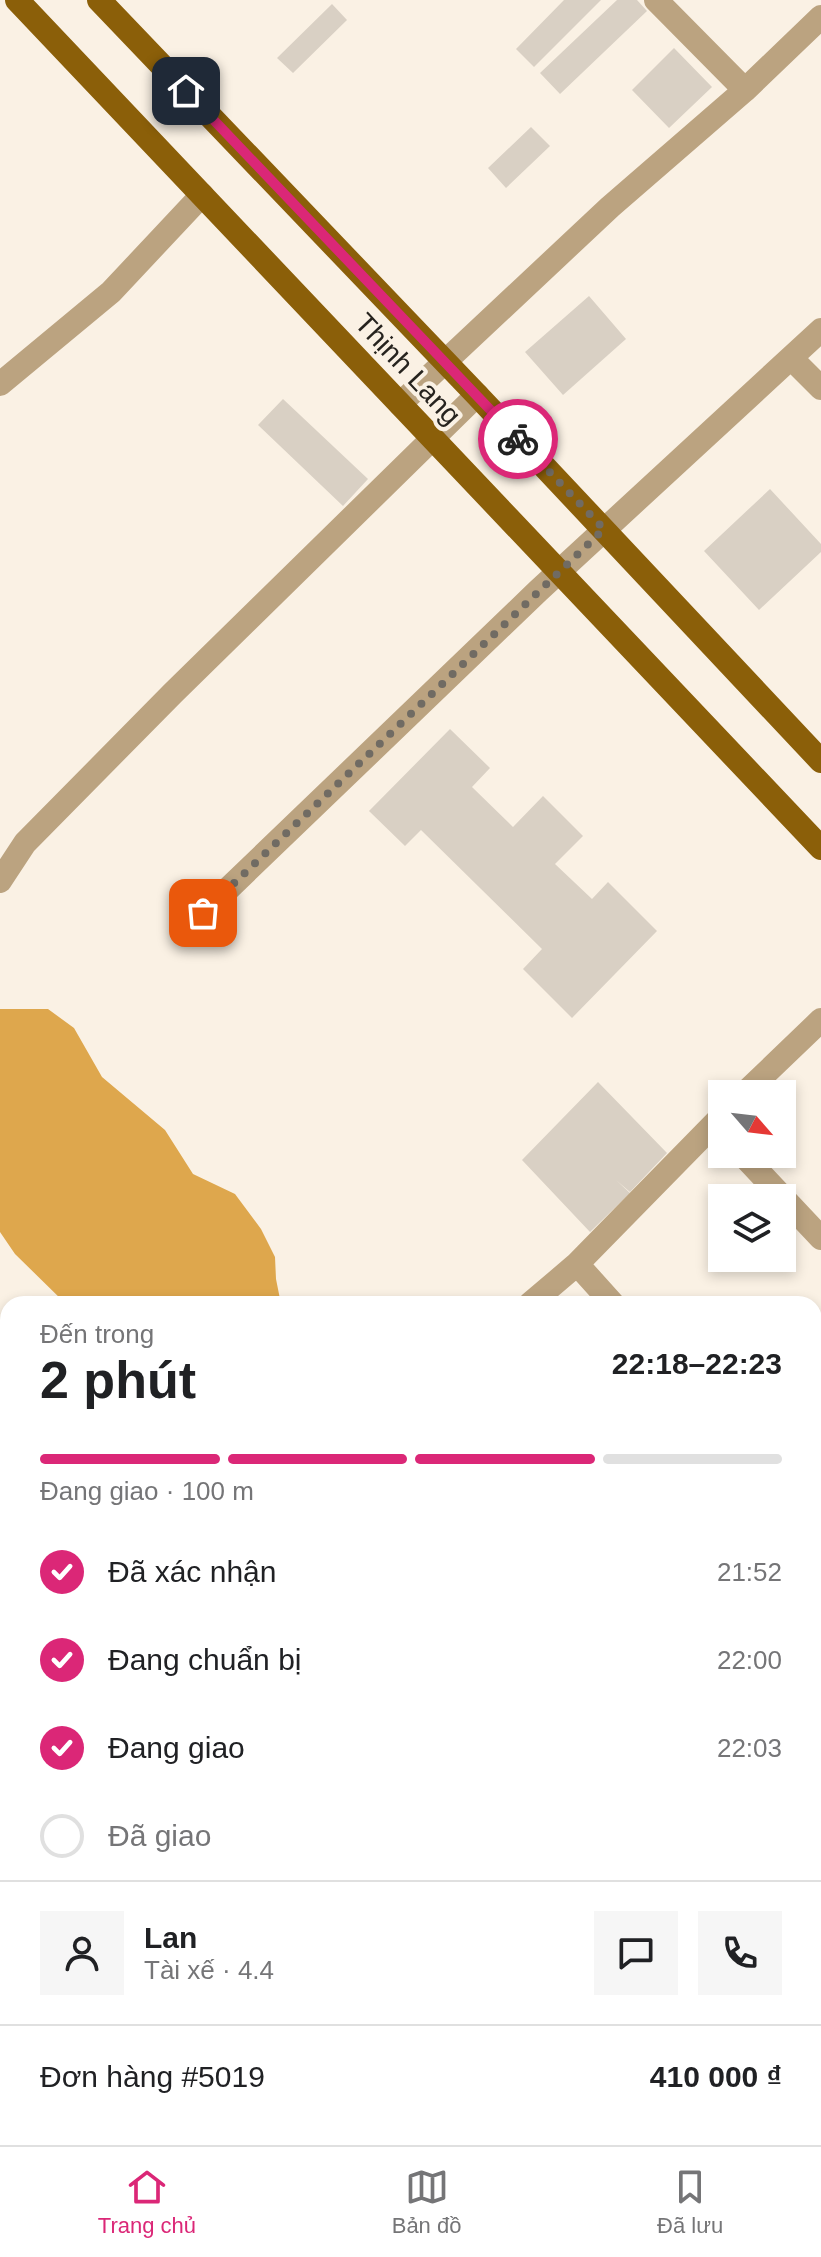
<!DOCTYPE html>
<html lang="vi">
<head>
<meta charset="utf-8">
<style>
	:root { --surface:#fff; --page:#f6f6f6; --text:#202124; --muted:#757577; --line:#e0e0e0; --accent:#db2777 }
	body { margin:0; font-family:Arial,sans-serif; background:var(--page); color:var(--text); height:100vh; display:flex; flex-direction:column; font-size:30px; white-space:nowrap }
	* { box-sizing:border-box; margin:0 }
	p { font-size:26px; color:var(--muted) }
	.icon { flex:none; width:44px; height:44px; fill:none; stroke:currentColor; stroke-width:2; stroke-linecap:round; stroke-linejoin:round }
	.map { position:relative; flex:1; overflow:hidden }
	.details { position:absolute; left:0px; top:1296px; width:822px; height:850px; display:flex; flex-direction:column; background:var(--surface); border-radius:24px 24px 0 0; box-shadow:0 4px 12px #0003 }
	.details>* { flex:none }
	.needle { width:52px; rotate:118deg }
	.controls { position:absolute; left:708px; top:1080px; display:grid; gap:16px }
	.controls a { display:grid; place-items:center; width:88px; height:88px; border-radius:0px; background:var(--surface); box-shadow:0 4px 12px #0003; font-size:40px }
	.pin { position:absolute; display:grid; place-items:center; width:68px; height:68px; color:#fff; margin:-34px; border-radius:16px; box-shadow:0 4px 12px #0006 }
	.courier { position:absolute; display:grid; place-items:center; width:80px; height:80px; margin:-40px; border:6px solid #db2777; border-radius:50%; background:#fff; color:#222; box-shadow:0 2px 10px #0007 }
	.overview em { font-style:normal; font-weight:800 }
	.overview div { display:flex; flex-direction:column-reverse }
	.overview { display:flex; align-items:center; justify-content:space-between; height:136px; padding:0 40px }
	h1 { font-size:52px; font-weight:800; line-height:60px }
	.bar { display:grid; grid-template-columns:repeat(4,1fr); gap:12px 8px; align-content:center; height:96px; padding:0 40px }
	.bar i { height:10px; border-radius:6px; background:var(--line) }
	.bar .selected { background:var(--accent) }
	.bar p { grid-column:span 4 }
	.line { display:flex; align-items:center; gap:20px; padding:0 40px; border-top:2px solid var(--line) }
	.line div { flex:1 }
	.round { display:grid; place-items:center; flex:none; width:84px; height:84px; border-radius:0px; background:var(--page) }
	ol { padding:0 40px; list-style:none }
	li { display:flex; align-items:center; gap:24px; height:88px }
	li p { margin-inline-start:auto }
	li .icon { padding:8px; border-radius:50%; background:var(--accent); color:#fff; stroke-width:4 }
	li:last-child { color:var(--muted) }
	li i { width:44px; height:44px; border:4px solid var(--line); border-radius:50% }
	.menu { display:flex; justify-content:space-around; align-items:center; height:112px; border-top:2px solid var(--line); background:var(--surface); font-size:22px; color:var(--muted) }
	.menu a { display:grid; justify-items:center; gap:4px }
	.menu .selected { color:var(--accent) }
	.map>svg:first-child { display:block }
</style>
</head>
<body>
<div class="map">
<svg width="821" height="2145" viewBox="0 0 821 2145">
	<rect width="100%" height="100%" fill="#faf1e4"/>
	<path fill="#dea74d" d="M0,1009H48L74,1028L102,1077L165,1130L193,1174L235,1194L261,1229L275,1257L276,1279L281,1304H66L15,1254L0,1232Z
		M0,1610L8,1617V2086L0,2085Z
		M133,2138H280L277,2145H146Z"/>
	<path fill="#d9d0c4" d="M564,0H601L534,67L516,49Z
		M617,0H637L647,11L560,94L540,73Z
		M332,4L347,20L293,73L277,58Z
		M674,48L712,87L669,128L632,90Z
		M531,127L550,146L506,188L488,168Z
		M589,296L626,339L563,395L525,352Z
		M283,399L368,479L343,506L258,425Z
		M770,489L821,544V552L759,610L704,551Z
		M450,729L490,768L472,787L513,827L543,796L583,836L555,864L592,899L608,882L657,931L572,1018L523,969L542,949L421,830L405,846L369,811Z
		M598,1082L667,1153L630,1192L616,1180L630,1193L590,1232L522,1160Z
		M14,2138H49L45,2145H27Z"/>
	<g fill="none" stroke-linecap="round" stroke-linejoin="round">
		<path stroke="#bba380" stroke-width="24" d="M656,0L745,90L821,17
			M791,358L821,388
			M0,384L111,292L202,195
			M400,404L610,207L745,90
			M0,881L25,843L173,693L477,395
			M203,913L538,591L821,330
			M744,1094L821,1020
			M742,1154L821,1238
			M577,1264L613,1304
			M530,1304L577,1264L722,1116
			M814,1522L821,1530
			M814,1679L821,1671"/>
		<path stroke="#9f7c45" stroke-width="24" d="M814,2108L821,2098
			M787,2145L792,2138"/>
		<path stroke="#8b5f09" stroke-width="24" d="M17,0L821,848
			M99,0L477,395L821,761"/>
	</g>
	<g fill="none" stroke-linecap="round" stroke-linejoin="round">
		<path stroke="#706b63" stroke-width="8" stroke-dasharray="0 14.4" d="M203,913L604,529L518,439"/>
		<path stroke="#db2777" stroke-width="10" d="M186,91L518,439"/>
	</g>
	<g text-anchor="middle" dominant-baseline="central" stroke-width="8" stroke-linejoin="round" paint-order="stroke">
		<g font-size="28" fill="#26231e" stroke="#faf1e4">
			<text transform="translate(408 369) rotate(47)">Thịnh Lang</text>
		</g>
	</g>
</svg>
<div class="controls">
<a><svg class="needle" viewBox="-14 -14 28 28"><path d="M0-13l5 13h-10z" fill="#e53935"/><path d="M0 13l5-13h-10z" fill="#757577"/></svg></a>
<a><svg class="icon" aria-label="layers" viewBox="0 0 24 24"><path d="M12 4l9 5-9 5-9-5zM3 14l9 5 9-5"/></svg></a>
</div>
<div class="pin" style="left:203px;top:913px;background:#ea580c"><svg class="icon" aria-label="bag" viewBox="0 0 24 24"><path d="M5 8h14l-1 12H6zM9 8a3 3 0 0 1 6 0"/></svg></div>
<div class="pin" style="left:186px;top:91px;background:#1f2937"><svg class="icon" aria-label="home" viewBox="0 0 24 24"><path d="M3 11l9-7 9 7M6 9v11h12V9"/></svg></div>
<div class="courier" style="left:518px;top:439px"><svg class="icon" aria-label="bike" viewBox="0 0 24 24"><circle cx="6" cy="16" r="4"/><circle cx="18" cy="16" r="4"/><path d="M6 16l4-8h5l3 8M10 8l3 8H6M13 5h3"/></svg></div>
<section class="details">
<div class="overview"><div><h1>2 phút</h1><p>Đến trong</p></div><em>22:18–22:23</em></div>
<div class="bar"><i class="selected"></i><i class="selected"></i><i class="selected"></i><i></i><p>Đang giao · 100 m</p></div>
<ol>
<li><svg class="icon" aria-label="check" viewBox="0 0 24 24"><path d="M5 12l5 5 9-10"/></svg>Đã xác nhận<p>21:52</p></li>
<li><svg class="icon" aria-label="check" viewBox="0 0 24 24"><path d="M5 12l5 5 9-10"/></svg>Đang chuẩn bị<p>22:00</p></li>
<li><svg class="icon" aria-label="check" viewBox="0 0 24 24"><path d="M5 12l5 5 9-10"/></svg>Đang giao<p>22:03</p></li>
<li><i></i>Đã giao</li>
</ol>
<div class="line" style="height:144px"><a class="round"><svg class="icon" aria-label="person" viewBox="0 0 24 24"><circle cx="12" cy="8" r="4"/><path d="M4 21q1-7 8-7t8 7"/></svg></a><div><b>Lan</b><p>Tài xế · 4.4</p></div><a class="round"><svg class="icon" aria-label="chat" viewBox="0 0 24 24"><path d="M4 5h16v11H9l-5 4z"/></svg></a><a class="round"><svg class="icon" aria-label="phone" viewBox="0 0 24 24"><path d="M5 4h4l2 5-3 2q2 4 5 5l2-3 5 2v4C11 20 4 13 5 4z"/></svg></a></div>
<div class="line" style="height:104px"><div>Đơn hàng #5019</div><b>410 000 ₫</b></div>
</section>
</div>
<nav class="menu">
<a class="selected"><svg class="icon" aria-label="home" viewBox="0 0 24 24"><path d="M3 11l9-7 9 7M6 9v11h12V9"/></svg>Trang chủ</a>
<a><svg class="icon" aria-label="map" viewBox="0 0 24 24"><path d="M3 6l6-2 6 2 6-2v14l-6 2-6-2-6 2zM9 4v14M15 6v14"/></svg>Bản đồ</a>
<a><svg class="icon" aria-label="saved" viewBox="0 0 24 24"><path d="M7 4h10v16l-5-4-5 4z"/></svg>Đã lưu</a>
</nav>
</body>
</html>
